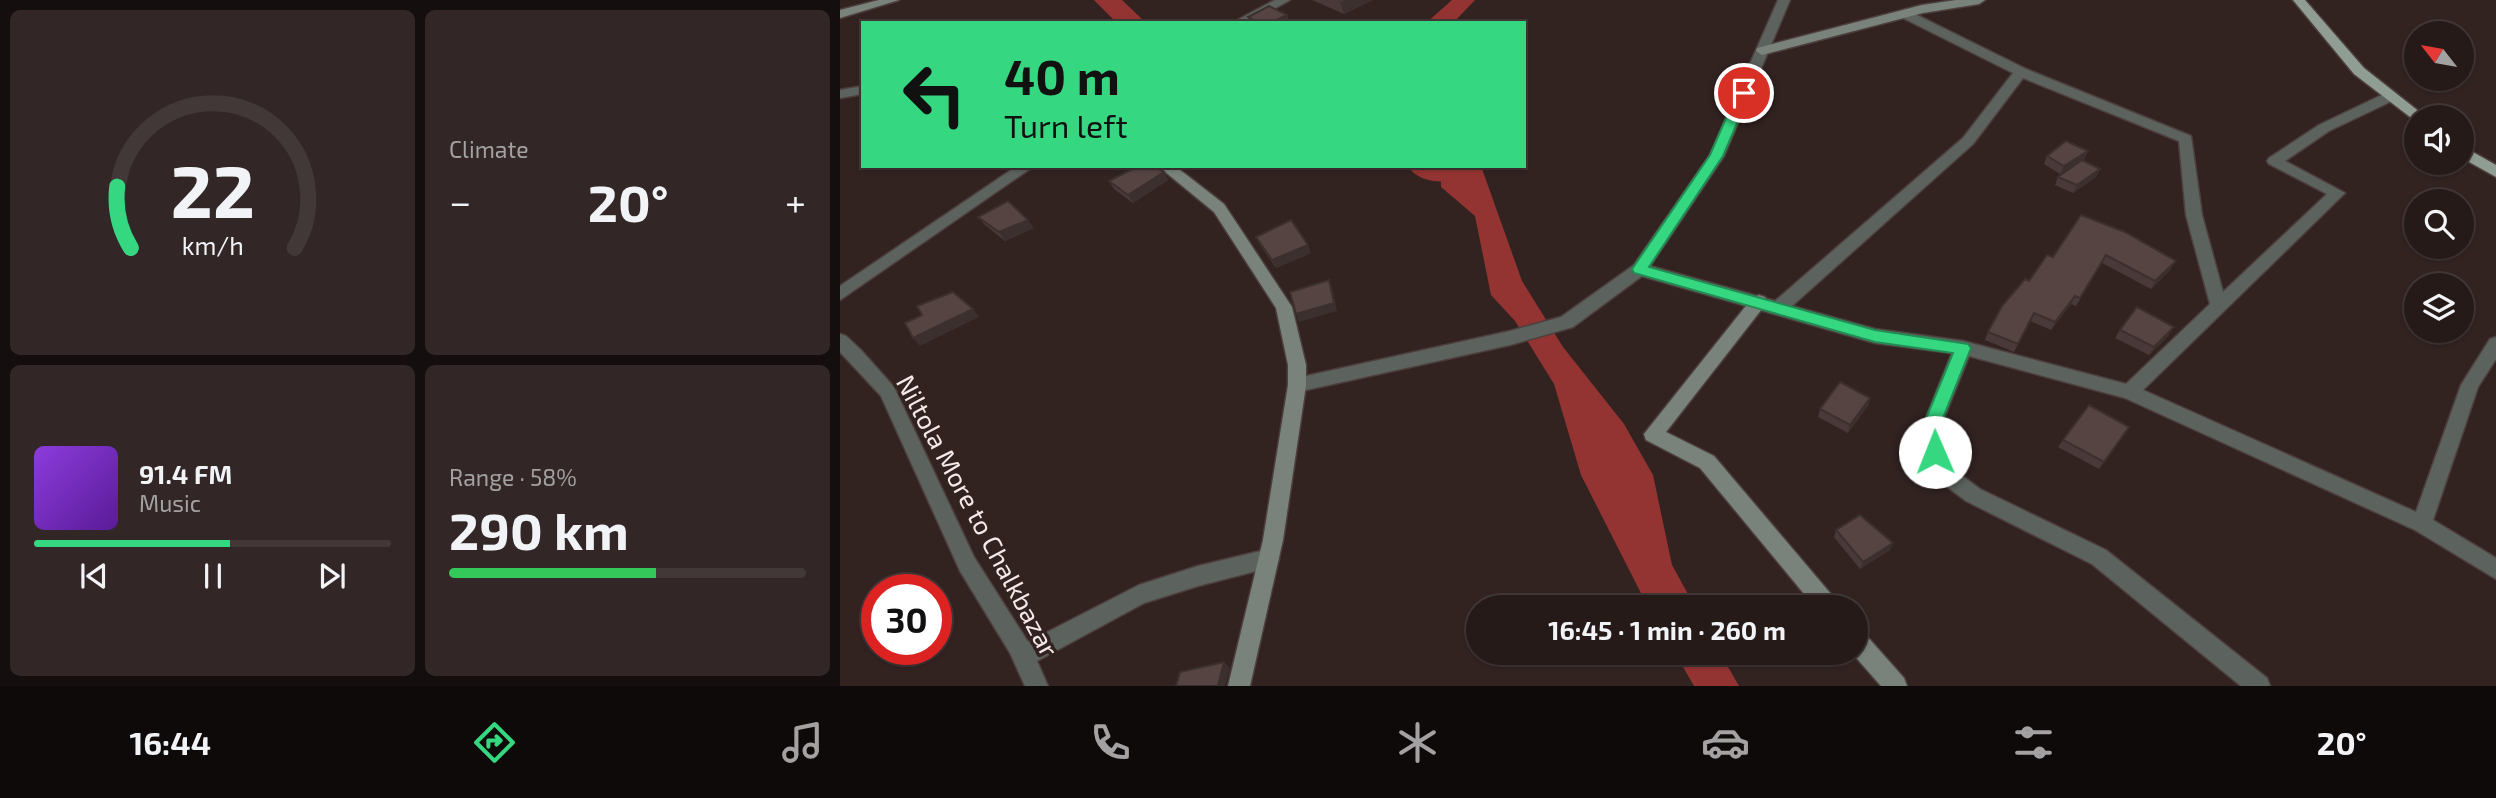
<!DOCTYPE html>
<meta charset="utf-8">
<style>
:root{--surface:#261a19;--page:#322726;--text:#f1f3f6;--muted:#a4a1a2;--line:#423838;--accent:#35d881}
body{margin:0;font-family:"Exo 2",sans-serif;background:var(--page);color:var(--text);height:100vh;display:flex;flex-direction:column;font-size:26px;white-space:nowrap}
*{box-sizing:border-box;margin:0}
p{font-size:23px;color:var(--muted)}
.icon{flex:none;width:38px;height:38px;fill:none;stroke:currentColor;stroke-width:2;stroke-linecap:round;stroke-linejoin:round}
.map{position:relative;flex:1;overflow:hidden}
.panel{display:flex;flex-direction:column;gap:10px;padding:10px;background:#150e0e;width:840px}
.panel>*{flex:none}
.banner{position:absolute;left:21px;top:21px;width:665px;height:147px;border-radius:0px;box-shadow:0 2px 5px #0004,0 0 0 2px var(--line);background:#35d881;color:#111;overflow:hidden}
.needle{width:46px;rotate:301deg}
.tools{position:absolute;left:1564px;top:21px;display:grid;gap:14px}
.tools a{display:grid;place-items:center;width:70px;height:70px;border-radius:50%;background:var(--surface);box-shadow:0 2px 5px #0004,0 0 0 2px var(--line);font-size:35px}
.speed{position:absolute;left:21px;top:574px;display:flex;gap:14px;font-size:35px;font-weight:700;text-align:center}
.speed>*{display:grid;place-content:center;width:91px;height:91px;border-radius:50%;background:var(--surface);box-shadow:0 2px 5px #0004,0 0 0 2px var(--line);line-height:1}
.speed .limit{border:10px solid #d22;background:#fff;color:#111}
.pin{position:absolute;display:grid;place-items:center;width:60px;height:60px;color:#fff;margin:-30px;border:4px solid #fff;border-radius:50%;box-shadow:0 2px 7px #0007}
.me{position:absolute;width:77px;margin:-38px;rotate:359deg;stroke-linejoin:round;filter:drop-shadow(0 0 5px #0008)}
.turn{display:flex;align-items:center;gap:24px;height:147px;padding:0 28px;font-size:32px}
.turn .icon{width:91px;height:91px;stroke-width:2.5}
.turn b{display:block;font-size:49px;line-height:60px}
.big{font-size:52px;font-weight:700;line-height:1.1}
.panel .tile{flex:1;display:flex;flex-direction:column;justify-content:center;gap:10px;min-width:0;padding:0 24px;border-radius:10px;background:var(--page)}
.panel .dial{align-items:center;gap:0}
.dial svg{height:182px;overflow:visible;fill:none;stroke:var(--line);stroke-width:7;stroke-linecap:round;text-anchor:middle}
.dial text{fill:var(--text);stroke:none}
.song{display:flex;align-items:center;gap:21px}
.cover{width:84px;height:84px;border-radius:10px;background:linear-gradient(135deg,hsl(270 70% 55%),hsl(270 70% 35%))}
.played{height:7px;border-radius:4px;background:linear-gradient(90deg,var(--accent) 55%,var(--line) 55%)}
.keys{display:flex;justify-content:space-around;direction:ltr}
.heat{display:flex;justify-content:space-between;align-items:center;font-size:38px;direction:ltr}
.charge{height:10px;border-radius:5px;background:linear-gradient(90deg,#34c759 58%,var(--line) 0)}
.panel .tiles{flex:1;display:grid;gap:10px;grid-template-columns:repeat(2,1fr)}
.trip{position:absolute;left:626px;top:595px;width:402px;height:70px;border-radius:35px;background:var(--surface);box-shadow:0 2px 5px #0004,0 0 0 2px var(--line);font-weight:700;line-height:70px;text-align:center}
.dock{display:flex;height:112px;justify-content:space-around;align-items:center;background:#0f0a0a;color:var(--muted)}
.dock .icon{width:49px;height:49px}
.dock .on{color:var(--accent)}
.dock b{font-size:32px;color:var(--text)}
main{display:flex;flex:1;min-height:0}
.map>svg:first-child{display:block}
</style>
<main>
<section class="panel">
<div class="tiles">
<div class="tile dial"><svg viewBox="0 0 100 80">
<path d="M14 69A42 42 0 1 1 86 69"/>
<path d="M14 69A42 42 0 0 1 8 42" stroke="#35d881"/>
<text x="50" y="56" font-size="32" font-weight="700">22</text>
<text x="50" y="72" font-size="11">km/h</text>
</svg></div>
<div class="tile"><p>Climate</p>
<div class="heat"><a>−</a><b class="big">20°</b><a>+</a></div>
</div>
<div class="tile">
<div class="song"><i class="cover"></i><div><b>91.4 FM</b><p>Music</p></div></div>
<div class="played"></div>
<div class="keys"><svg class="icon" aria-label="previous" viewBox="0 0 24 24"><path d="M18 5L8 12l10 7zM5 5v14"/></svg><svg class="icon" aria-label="pause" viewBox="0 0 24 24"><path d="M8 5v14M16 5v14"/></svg><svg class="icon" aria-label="next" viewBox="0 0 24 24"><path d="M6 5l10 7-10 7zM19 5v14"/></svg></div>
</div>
<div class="tile"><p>Range · 58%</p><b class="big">290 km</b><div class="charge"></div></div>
</div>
</section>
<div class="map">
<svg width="1656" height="686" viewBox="0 0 1656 686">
<rect width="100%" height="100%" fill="#322321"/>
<path fill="#933432" d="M 612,0 L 635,0 L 613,23 L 586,23 Z
M 601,166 L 641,166 L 682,281 L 723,347 L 784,424 L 813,475 L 832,565 L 855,607 L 808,607 L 741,475 L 714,384 L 675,321 L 651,295 L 635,216 L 601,187 Z
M 835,653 L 880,653 L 899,686 L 854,686 Z"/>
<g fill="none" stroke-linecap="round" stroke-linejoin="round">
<path fill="#933432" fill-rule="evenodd" d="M 254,0 L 282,0 L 306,23 L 277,23 Z
M 568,166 L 612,166 L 617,173 L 612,180 C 597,184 576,180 568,166 Z"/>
<g stroke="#4d3f3d" stroke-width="3">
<path id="street" d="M 435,0 L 450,0 L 408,23 L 392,23 Z
M 938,0 L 950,0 L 884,156 L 810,266 L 935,301 L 1123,138 L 1173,73 L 1063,18 L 1063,12 L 1071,12 L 1186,69 L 1351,136 L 1362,215 L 1383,292 L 1487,194 L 1429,164 L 1427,161 L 1429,158 L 1479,125 L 1546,93 L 1556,93 L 1556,99 L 1489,131 L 1445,161 L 1505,193 L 1303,390 L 1576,512 L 1621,385 L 1650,339 L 1656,337 L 1656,359 L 1638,387 L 1593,520 L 1656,558 L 1656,579 L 1575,530 L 1285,398 L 1129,356 L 1098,433 L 1109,466 L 1140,489 L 1266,550 L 1427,678 L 1430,686 L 1401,686 L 1252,564 L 1126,501 L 1094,477 L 1080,433 L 1112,353 L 1035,343 L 802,276 L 733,327 L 670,345 L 457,392 L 451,390 L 448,385 L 451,380 L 457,378 L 670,331 L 721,317 L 794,265 L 870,155 ZM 1183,78 L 1339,141 L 1346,215 L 1370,304 L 1286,384 L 1123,341 L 1035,329 L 952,306 L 1133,144 Z
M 23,86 L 23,94 L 0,98 L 0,90 Z
M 177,166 L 194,166 L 0,300 L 0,286 Z
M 0,334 L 6,336 L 21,350 L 54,387 L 134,557 L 188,642 L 299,585 L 358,566 L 429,549 L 436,552 L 439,559 L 436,566 L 358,586 L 304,603 L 197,661 L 208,686 L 185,686 L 170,653 L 120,571 L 41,396 L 0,352 Z"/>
</g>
<g stroke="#4d3f3d" stroke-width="3">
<path id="secondary" d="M 39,0 L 59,0 L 0,18 L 0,10 Z
M 1116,0 L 1145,0 L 1139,4 L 1083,13 L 922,55 L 916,51 L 917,48 L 1082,5 Z
M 318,166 L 335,166 L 384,204 L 452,307 L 466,365 L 466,385 L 443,540 L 410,686 L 388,686 L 423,540 L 448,385 L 448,365 L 436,308 L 374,212 Z
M 919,295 L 925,297 L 927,301 L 925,305 L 826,432 L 874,456 L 996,600 L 999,607 L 975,607 L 860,468 L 806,440 L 804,434 L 913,297 Z
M 1017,631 L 1025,634 L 1064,678 L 1067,686 L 1041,686 L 1012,653 L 1017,653 Z"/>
</g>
<g stroke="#4d3f3d" stroke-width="3">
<path id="primary" d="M 1453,0 L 1465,0 L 1524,68 L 1586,117 L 1574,120 L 1514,74 Z
M 1622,146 L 1656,165 L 1656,177 L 1622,158 Z"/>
</g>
<use href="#street" fill="#5c625d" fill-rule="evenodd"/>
<use href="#secondary" fill="#79837c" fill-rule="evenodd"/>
<use href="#primary" fill="#909d93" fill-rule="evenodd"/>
</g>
<path fill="#493a39" d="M 472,0 L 533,0 L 504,14 Z
M 447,15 L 449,23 L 410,23 L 408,17 Z
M 1207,156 L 1245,159 L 1242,160 L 1260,169 L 1256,177 L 1233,193 L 1215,185 L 1218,177 L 1241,161 L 1220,174 L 1204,164 Z
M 324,172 L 328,180 L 293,203 L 274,189 L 269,181 Z
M 1241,215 L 1331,269 L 1311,289 L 1262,263 L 1236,306 L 1231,304 L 1211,330 L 1190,321 L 1174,352 L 1145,340 L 1148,332 L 1189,281 L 1213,257 Z
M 138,217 L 194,228 L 165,241 L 145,225 Z
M 416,237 L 471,253 L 436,268 L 420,245 Z
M 1280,330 L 1329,335 L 1309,355 L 1275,338 Z
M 1030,398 L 1028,406 L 1008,433 L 978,417 L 980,409 Z
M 1289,427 L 1259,469 L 1218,447 L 1223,440 Z
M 996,530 L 1053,543 L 1050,550 L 1020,569 L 994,537 Z"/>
<path fill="#3c302e" d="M 505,0 L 533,0 L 504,14 L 500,2 Z
M 447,15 L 449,23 L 430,23 Z
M 1248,151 L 1245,159 L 1220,174 L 1224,166 Z
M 1260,169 L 1256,177 L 1233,193 L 1237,185 Z
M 324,172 L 328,180 L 293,203 L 288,195 Z
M 188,220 L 194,228 L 165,241 L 159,232 Z
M 468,245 L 471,253 L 436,268 L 432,260 Z
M 1336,261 L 1331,269 L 1311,289 L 1315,281 Z
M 489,280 L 492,288 L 497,311 L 459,322 L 456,314 Z
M 1235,296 L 1231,304 L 1211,330 L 1215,322 Z
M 133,309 L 139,317 L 80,346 L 73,338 Z
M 1334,327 L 1329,335 L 1309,355 L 1314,347 Z
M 1030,398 L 1028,406 L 1008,433 L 1010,425 Z
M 1053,543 L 1050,550 L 1020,569 L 1023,562 Z
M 384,662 L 390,668 L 385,686 L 378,686 Z"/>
<path fill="#554442" stroke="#3c302e" stroke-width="2" d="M 429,6 L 447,15 L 430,23 L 419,23 L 408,17 Z
M 1226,141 L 1248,151 L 1224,166 L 1207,156 Z
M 1242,160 L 1260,169 L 1237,185 L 1218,177 Z
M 298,166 L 314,166 L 324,172 L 288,195 L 269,181 Z
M 168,201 L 188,220 L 159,232 L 138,217 Z
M 1241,215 L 1285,232 L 1336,261 L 1315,281 L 1266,255 L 1240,298 L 1235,296 L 1215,322 L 1194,313 L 1178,344 L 1148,332 L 1162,306 L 1185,279 L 1189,281 L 1207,255 L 1213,257 Z
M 451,220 L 468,245 L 432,260 L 416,237 Z
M 489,280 L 494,303 L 456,314 L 450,292 Z
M 113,292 L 133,309 L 73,338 L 65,323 L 82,315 L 77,306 Z
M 1297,307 L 1334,327 L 1314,347 L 1280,330 Z
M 1000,382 L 1030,398 L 1010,425 L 980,409 Z
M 1249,405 L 1289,427 L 1264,462 L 1223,440 Z
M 1020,515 L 1053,543 L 1023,562 L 996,530 Z
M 384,662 L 378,686 L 336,686 L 340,672 Z"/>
<path fill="#35d881" stroke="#228c54" stroke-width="2" d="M 904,89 L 910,93 L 883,156 L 809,267 L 1035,330 L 1128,344 L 1131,348 L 1097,433 L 1104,452 L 1101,457 L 1095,459 L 1089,457 L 1080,433 L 1113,353 L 1035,342 L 794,273 L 792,269 L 870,155 L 897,93 Z"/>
<g text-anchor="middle" stroke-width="7" stroke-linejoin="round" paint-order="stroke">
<g font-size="26" fill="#f5eae9" stroke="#322321">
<text transform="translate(137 516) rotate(62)" y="9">Niltola More to Chalkbazar</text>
</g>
</g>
</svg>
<div class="tools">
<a><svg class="needle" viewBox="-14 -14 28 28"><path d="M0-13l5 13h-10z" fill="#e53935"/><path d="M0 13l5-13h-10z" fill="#a4a1a2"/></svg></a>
<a><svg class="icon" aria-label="sound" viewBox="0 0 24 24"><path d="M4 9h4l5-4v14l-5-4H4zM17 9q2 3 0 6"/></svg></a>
<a><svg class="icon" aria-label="search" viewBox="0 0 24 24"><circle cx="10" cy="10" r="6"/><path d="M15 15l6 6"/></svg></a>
<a><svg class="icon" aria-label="layers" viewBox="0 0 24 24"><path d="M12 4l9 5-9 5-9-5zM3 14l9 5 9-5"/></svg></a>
</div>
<div class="speed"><div class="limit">30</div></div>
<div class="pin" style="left:904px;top:93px;background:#d93025"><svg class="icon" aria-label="arrive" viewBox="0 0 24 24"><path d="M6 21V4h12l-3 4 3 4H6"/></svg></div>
<svg class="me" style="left:1095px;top:452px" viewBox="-20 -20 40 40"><circle r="19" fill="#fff"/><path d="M0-13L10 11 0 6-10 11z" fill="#35d881"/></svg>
<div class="trip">16:45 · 1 min · 260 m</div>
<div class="banner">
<div class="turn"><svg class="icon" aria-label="left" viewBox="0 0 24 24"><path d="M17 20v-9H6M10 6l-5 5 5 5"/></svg><div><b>40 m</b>Turn left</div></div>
</div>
</div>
</main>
<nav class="dock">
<b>16:44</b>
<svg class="icon on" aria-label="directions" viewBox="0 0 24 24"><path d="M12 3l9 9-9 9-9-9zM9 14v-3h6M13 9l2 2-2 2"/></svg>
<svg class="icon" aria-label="music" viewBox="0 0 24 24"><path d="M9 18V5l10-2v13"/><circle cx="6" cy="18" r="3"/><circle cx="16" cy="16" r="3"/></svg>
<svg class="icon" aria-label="phone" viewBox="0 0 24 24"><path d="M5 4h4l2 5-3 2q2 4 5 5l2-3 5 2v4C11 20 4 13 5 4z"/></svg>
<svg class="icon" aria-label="climate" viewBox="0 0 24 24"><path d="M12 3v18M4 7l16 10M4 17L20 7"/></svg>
<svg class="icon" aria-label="car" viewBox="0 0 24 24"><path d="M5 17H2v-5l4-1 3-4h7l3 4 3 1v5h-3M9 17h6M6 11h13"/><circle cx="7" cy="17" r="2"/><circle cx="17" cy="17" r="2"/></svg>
<svg class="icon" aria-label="filters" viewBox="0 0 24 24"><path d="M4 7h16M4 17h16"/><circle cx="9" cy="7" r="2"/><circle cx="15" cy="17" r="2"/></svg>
<b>20°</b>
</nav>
